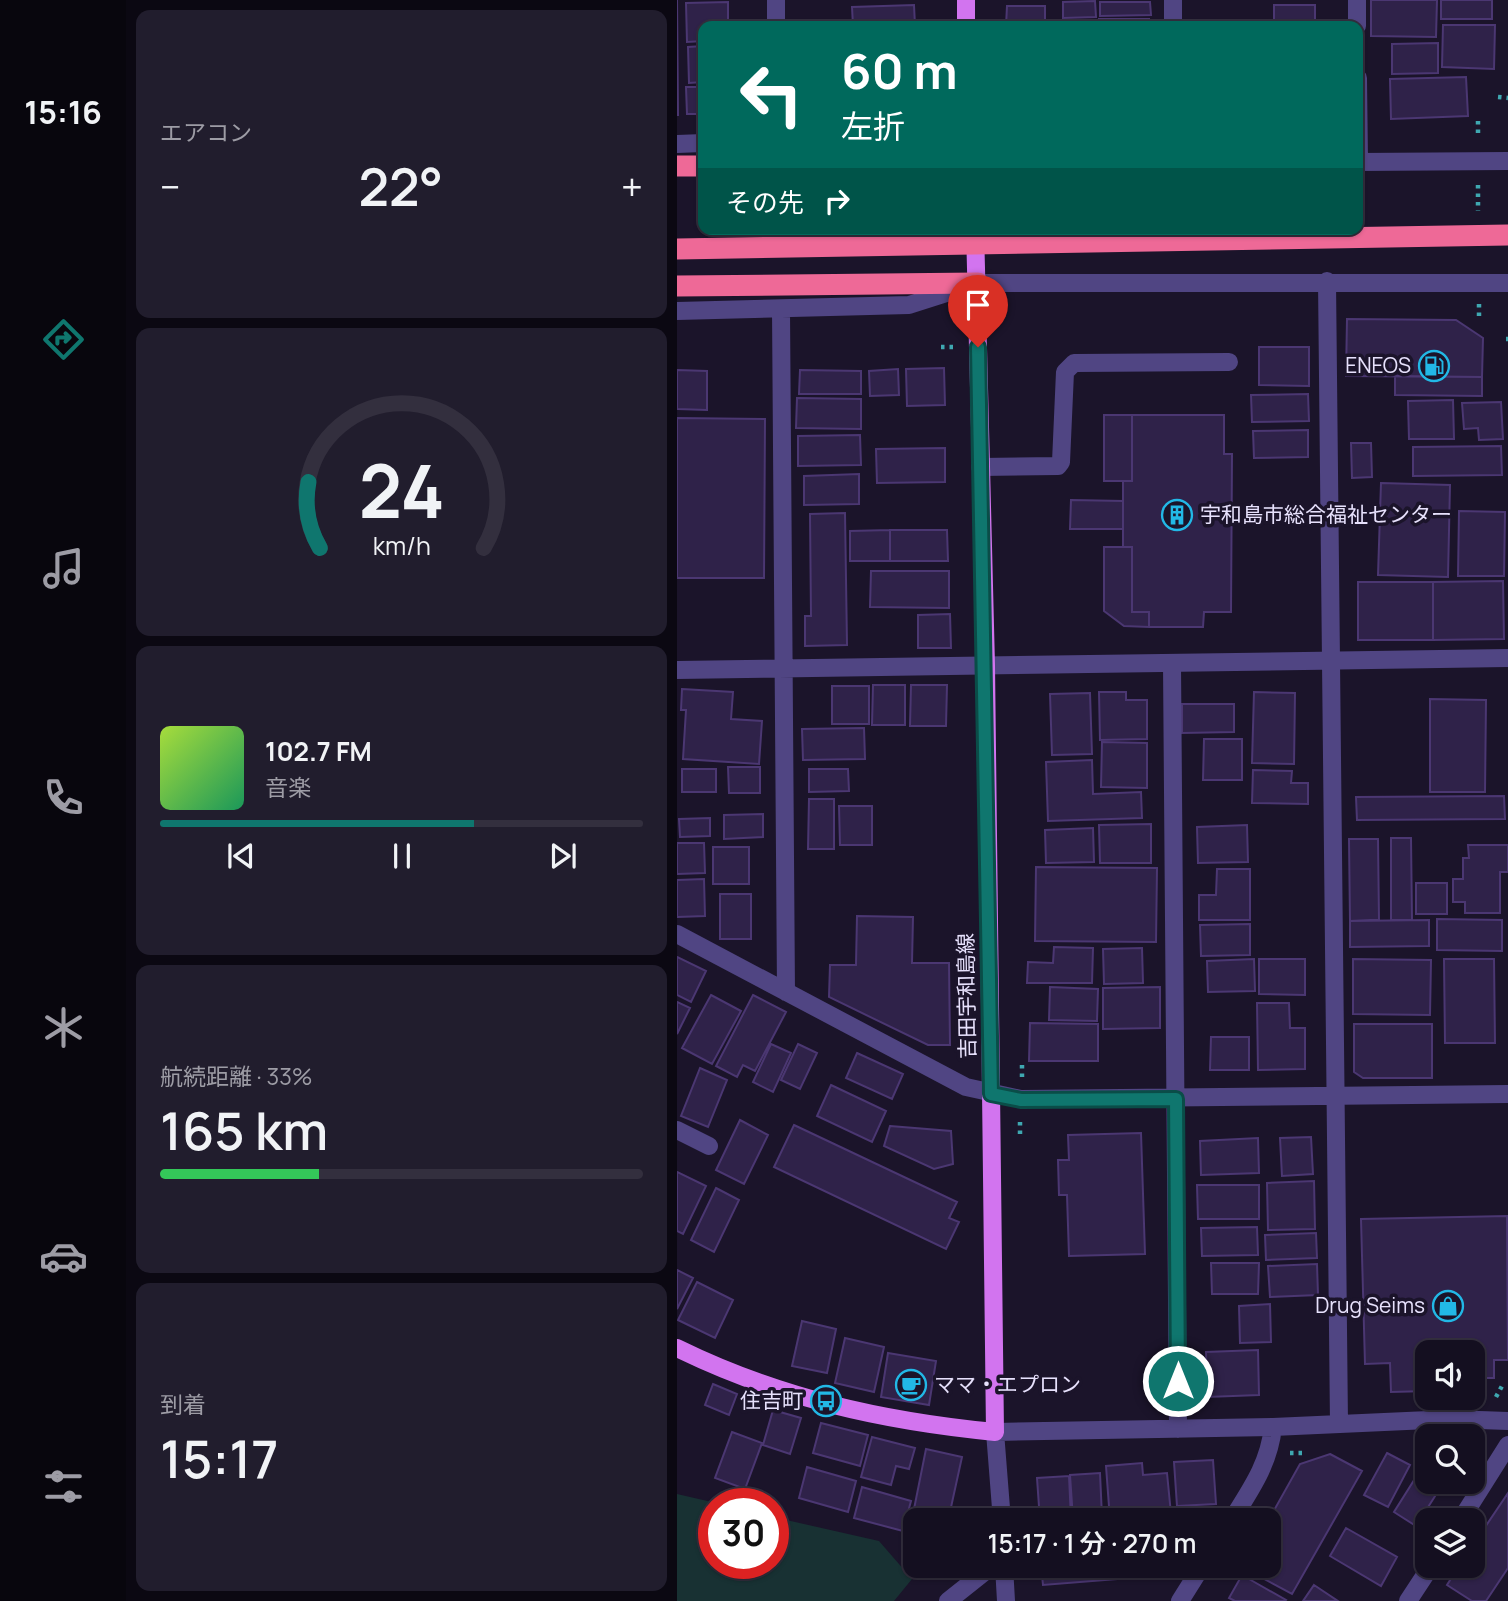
<!DOCTYPE html>
<html lang="ja">
<meta charset="utf-8">
<style>
:root{--surface:#140f20;--page:#211d2d;--text:#f1f3f6;--muted:#9d9ca5;--line:#332f3e;--accent:#0f766e}
body{margin:0;font-family:Manrope,"Noto Sans JP",sans-serif;background:var(--page);color:var(--text);height:100vh;display:flex;flex-direction:column;font-size:26px;white-space:nowrap}
*{box-sizing:border-box;margin:0}
p{font-size:23px;color:var(--muted)}
.icon{flex:none;width:38px;height:38px;fill:none;stroke:currentColor;stroke-width:2;stroke-linecap:round;stroke-linejoin:round}
.map{position:relative;flex:1;overflow:hidden}
.details{display:flex;flex-direction:column;gap:10px;padding:10px;background:#0b0812;width:551px}
.details>*{flex:none}
.hud{position:absolute;left:21px;top:21px;width:665px;height:214px;border-radius:14px;box-shadow:0 2px 5px #0004,0 0 0 2px var(--line);background:#00695c;color:#fff;overflow:hidden}
.controls{position:absolute;left:738px;top:1340px;display:grid;gap:14px}
.controls a{display:grid;place-items:center;width:70px;height:70px;border-radius:14px;background:var(--surface);box-shadow:0 2px 5px #0004,0 0 0 2px var(--line);font-size:35px}
.speed{position:absolute;left:21px;top:1488px;display:flex;gap:14px;font-size:35px;font-weight:700;text-align:center}
.speed>*{display:grid;place-content:center;width:91px;height:91px;border-radius:50%;background:var(--surface);box-shadow:0 2px 5px #0004,0 0 0 2px var(--line);line-height:1}
.speed .limit{border:10px solid #d22;background:#fff;color:#111}
.pin{position:absolute;display:grid;place-items:center;width:60px;height:60px;color:#fff;margin:-72px -30px;border-radius:50% 50% 50% 0;rotate:-45deg;box-shadow:0 0 7px #0007}
.pin .icon{rotate:45deg}
.me{position:absolute;width:77px;margin:-38px;rotate:0deg;stroke-linejoin:round;filter:drop-shadow(0 0 5px #0008)}
.turn{display:flex;align-items:center;gap:24px;height:147px;padding:0 28px;font-size:32px}
.turn .icon{width:91px;height:91px;stroke-width:2.5}
.turn b{display:block;font-size:49px;line-height:60px}
.then{display:flex;align-items:center;height:66px;padding:0 28px;background:#0003;gap:14px;font-size:26px}
.big{font-size:52px;font-weight:600;line-height:1.1}
.details .tile{flex:1;display:flex;flex-direction:column;justify-content:center;gap:10px;min-width:0;padding:0 24px;border-radius:14px;background:var(--page)}
.details .dial{align-items:center;gap:0}
.dial svg{height:182px;overflow:visible;fill:none;stroke:var(--line);stroke-width:7;stroke-linecap:round;text-anchor:middle}
.dial text{fill:var(--text);stroke:none}
.song{display:flex;align-items:center;gap:21px}
.cover{width:84px;height:84px;border-radius:10px;background:linear-gradient(135deg,hsl(80 70% 55%),hsl(150 70% 35%))}
.played{height:7px;border-radius:4px;background:linear-gradient(90deg,var(--accent) 65%,var(--line) 65%)}
.keys{display:flex;justify-content:space-around;direction:ltr}
.heat{display:flex;justify-content:space-between;align-items:center;font-size:38px;direction:ltr}
.charge{height:10px;border-radius:5px;background:linear-gradient(90deg,#34c759 33%,var(--line) 0)}
.trip{position:absolute;left:226px;top:1508px;width:378px;height:70px;border-radius:14px;background:var(--surface);box-shadow:0 2px 5px #0004,0 0 0 2px var(--line);font-weight:600;line-height:70px;text-align:center}
main{display:flex;flex:1;min-height:0}
.tabs{display:flex;flex-direction:column;width:126px;justify-content:space-around;align-items:center;background:#08060d;color:var(--muted)}
.tabs .icon{width:49px;height:49px}
.tabs .current{color:var(--accent)}
.tabs b{font-size:32px;color:var(--text)}
.map>svg:first-child{display:block}
</style>
<main>
<nav class="tabs">
<b>15:16</b>
<svg class="icon current" aria-label="directions" viewBox="0 0 24 24"><path d="M12 3l9 9-9 9-9-9zM9 14v-3h6M13 9l2 2-2 2"/></svg>
<svg class="icon" aria-label="music" viewBox="0 0 24 24"><path d="M9 18V5l10-2v13"/><circle cx="6" cy="18" r="3"/><circle cx="16" cy="16" r="3"/></svg>
<svg class="icon" aria-label="phone" viewBox="0 0 24 24"><path d="M5 4h4l2 5-3 2q2 4 5 5l2-3 5 2v4C11 20 4 13 5 4z"/></svg>
<svg class="icon" aria-label="climate" viewBox="0 0 24 24"><path d="M12 3v18M4 7l16 10M4 17L20 7"/></svg>
<svg class="icon" aria-label="car" viewBox="0 0 24 24"><path d="M5 17H2v-5l4-1 3-4h7l3 4 3 1v5h-3M9 17h6M6 11h13"/><circle cx="7" cy="17" r="2"/><circle cx="17" cy="17" r="2"/></svg>
<svg class="icon" aria-label="filters" viewBox="0 0 24 24"><path d="M4 7h16M4 17h16"/><circle cx="9" cy="7" r="2"/><circle cx="15" cy="17" r="2"/></svg>
</nav>
<section class="details">
<div class="tile"><p>エアコン</p>
<div class="heat"><a>−</a><b class="big">22°</b><a>+</a></div>
</div>
<div class="tile dial"><svg viewBox="0 0 100 80">
<path d="M14 69A42 42 0 1 1 86 69"/>
<path d="M14 69A42 42 0 0 1 9 40" stroke="#0f766e"/>
<text x="50" y="56" font-size="32" font-weight="700">24</text>
<text x="50" y="72" font-size="11">km/h</text>
</svg></div>
<div class="tile">
<div class="song"><i class="cover"></i><div><b>102.7 FM</b><p>音楽</p></div></div>
<div class="played"></div>
<div class="keys"><svg class="icon" aria-label="previous" viewBox="0 0 24 24"><path d="M18 5L8 12l10 7zM5 5v14"/></svg><svg class="icon" aria-label="pause" viewBox="0 0 24 24"><path d="M8 5v14M16 5v14"/></svg><svg class="icon" aria-label="next" viewBox="0 0 24 24"><path d="M6 5l10 7-10 7zM19 5v14"/></svg></div>
</div>
<div class="tile"><p>航続距離 · 33%</p><b class="big">165 km</b><div class="charge"></div></div>
<div class="tile"><p>到着</p><b class="big">15:17</b></div>
</section>
<div class="map">
<svg width="831" height="1601" viewBox="0 0 831 1601">
<rect width="100%" height="100%" fill="#1b142a"/>
<path fill="#183133" d="M 0,1494 L 39,1503 L 37,1563 L 96,1563 L 96,1517 L 202,1541 L 235,1579 L 217,1601 L 0,1601 Z"/>
<path fill="#2f2249" stroke="#4b3772" stroke-width="2" d="M 0,0 L 1,115 L 0,115 Z
M 694,0 L 760,0 L 759,37 L 694,36 Z
M 764,0 L 815,0 L 815,19 L 764,19 Z
M 418,1 L 419,17 L 386,18 L 386,2 Z
M 51,2 L 51,26 L 26,26 L 26,41 L 10,42 L 9,3 Z
M 423,2 L 473,2 L 474,15 L 423,16 Z
M 237,5 L 238,26 L 176,26 L 175,7 Z
M 597,5 L 638,5 L 638,26 L 597,26 Z
M 330,6 L 368,6 L 368,26 L 329,26 Z
M 422,19 L 472,19 L 472,26 L 422,26 Z
M 377,22 L 416,22 L 416,26 L 377,26 Z
M 766,25 L 818,25 L 817,69 L 765,67 Z
M 761,43 L 761,73 L 715,74 L 715,44 Z
M 26,46 L 26,82 L 12,83 L 11,47 Z
M 789,77 L 791,116 L 714,119 L 713,79 Z
M 9,87 L 26,87 L 26,114 L 10,114 Z
M 670,319 L 779,320 L 806,338 L 805,377 L 669,376 Z
M 582,347 L 632,347 L 632,386 L 582,385 Z
M 267,368 L 268,405 L 230,406 L 229,369 Z
M 221,369 L 222,395 L 193,396 L 192,371 Z
M 0,370 L 30,371 L 30,410 L 0,409 Z
M 123,370 L 184,371 L 184,394 L 122,394 Z
M 718,376 L 805,377 L 805,396 L 718,395 Z
M 631,394 L 632,421 L 575,422 L 574,395 Z
M 120,398 L 184,399 L 184,429 L 119,428 Z
M 776,400 L 777,439 L 732,439 L 731,401 Z
M 824,402 L 826,439 L 802,440 L 801,428 L 787,429 L 785,403 Z
M 427,415 L 455,415 L 455,481 L 427,481 Z
M 455,415 L 547,415 L 547,454 L 555,454 L 554,612 L 527,612 L 526,627 L 472,627 L 472,612 L 455,612 L 455,547 L 446,547 L 446,481 L 455,481 Z
M 0,418 L 88,419 L 87,578 L 0,578 Z
M 631,430 L 631,457 L 577,458 L 576,431 Z
M 183,435 L 184,465 L 121,466 L 121,436 Z
M 674,443 L 694,443 L 695,477 L 675,478 Z
M 824,446 L 825,475 L 736,476 L 736,447 Z
M 268,448 L 268,482 L 200,483 L 199,449 Z
M 182,474 L 182,504 L 127,505 L 127,476 Z
M 704,483 L 773,485 L 771,577 L 701,575 Z
M 394,500 L 446,501 L 446,529 L 393,529 Z
M 782,511 L 828,512 L 827,576 L 781,576 Z
M 168,513 L 170,645 L 128,646 L 128,616 L 134,616 L 133,514 Z
M 213,530 L 270,530 L 271,561 L 213,561 Z
M 213,530 L 213,561 L 173,561 L 173,531 Z
M 427,547 L 455,547 L 455,612 L 472,612 L 472,627 L 447,626 L 427,611 Z
M 194,571 L 272,571 L 272,608 L 193,607 Z
M 826,581 L 827,639 L 756,640 L 756,582 Z
M 681,582 L 756,582 L 756,640 L 681,640 Z
M 273,614 L 274,648 L 241,648 L 241,615 Z
M 196,685 L 228,685 L 228,725 L 195,725 Z
M 234,685 L 270,685 L 269,726 L 233,726 Z
M 155,686 L 192,686 L 192,724 L 155,724 Z
M 5,689 L 56,692 L 54,719 L 85,721 L 82,764 L 6,759 L 9,710 L 4,710 Z
M 422,692 L 449,692 L 449,700 L 470,700 L 470,739 L 423,740 Z
M 577,692 L 618,693 L 617,764 L 575,763 Z
M 413,693 L 415,754 L 375,755 L 373,694 Z
M 753,699 L 809,700 L 808,792 L 753,792 Z
M 505,704 L 557,704 L 557,732 L 505,733 Z
M 187,728 L 188,759 L 126,760 L 125,729 Z
M 527,739 L 565,739 L 565,780 L 526,780 Z
M 425,742 L 470,743 L 470,788 L 424,787 Z
M 415,760 L 416,794 L 464,792 L 465,818 L 371,821 L 369,762 Z
M 51,767 L 83,767 L 83,793 L 52,793 Z
M 5,769 L 39,769 L 39,792 L 5,792 Z
M 132,769 L 171,769 L 172,791 L 132,792 Z
M 576,770 L 615,771 L 614,783 L 631,783 L 631,804 L 575,803 Z
M 827,796 L 828,819 L 680,820 L 679,797 Z
M 132,799 L 157,799 L 157,849 L 131,849 Z
M 162,806 L 195,806 L 195,845 L 163,845 Z
M 86,814 L 86,837 L 47,839 L 47,815 Z
M 33,818 L 33,836 L 3,837 L 2,819 Z
M 474,824 L 474,863 L 423,863 L 422,825 Z
M 570,825 L 571,862 L 521,863 L 520,827 Z
M 416,828 L 417,862 L 369,863 L 368,830 Z
M 714,838 L 734,838 L 735,920 L 714,920 Z
M 672,839 L 701,839 L 702,920 L 673,921 Z
M 0,843 L 27,843 L 28,873 L 0,874 Z
M 791,845 L 831,845 L 831,872 L 823,872 L 823,913 L 788,913 L 788,902 L 776,902 L 776,879 L 786,879 L 786,858 L 792,858 Z
M 36,847 L 72,847 L 72,884 L 36,884 Z
M 359,867 L 480,868 L 479,942 L 358,941 Z
M 540,869 L 573,869 L 573,920 L 522,920 L 522,895 L 539,895 Z
M 27,879 L 28,916 L 0,917 L 0,880 Z
M 739,883 L 770,883 L 770,914 L 739,914 Z
M 43,894 L 74,894 L 74,939 L 43,939 Z
M 180,916 L 236,917 L 235,963 L 272,963 L 273,1045 L 251,1045 L 152,997 L 153,965 L 179,965 Z
M 760,919 L 825,920 L 825,951 L 760,950 Z
M 752,920 L 752,946 L 673,947 L 673,921 Z
M 573,924 L 573,955 L 524,956 L 523,925 Z
M 377,947 L 416,948 L 415,983 L 350,983 L 351,962 L 376,963 Z
M 465,948 L 466,983 L 427,984 L 426,949 Z
M 0,957 L 29,971 L 14,1002 L 0,995 Z
M 577,959 L 578,991 L 531,992 L 530,961 Z
M 582,959 L 628,959 L 628,995 L 582,994 Z
M 676,959 L 754,960 L 753,1015 L 676,1014 Z
M 767,959 L 817,959 L 818,1043 L 768,1043 Z
M 373,987 L 421,989 L 420,1021 L 372,1020 Z
M 483,987 L 483,1028 L 426,1029 L 426,988 Z
M 34,995 L 64,1011 L 35,1064 L 5,1048 Z
M 76,995 L 109,1012 L 78,1071 L 66,1065 L 60,1077 L 39,1066 Z
M 0,1002 L 13,1008 L 0,1034 Z
M 580,1003 L 612,1003 L 613,1028 L 628,1028 L 628,1069 L 581,1070 Z
M 353,1023 L 421,1024 L 421,1061 L 352,1061 Z
M 677,1024 L 755,1024 L 755,1078 L 686,1078 L 677,1072 Z
M 534,1037 L 572,1037 L 572,1070 L 533,1070 Z
M 94,1044 L 114,1053 L 96,1092 L 76,1082 Z
M 121,1044 L 140,1053 L 123,1089 L 104,1080 Z
M 180,1053 L 226,1074 L 215,1099 L 169,1078 Z
M 23,1068 L 50,1080 L 31,1127 L 4,1116 Z
M 154,1085 L 209,1111 L 195,1142 L 140,1116 Z
M 63,1120 L 91,1135 L 67,1184 L 39,1170 Z
M 117,1125 L 280,1202 L 272,1218 L 282,1222 L 269,1249 L 97,1167 Z
M 213,1126 L 274,1131 L 276,1164 L 257,1169 L 207,1146 Z
M 464,1133 L 468,1254 L 392,1256 L 390,1195 L 382,1195 L 381,1160 L 392,1160 L 391,1135 Z
M 634,1137 L 636,1174 L 605,1176 L 603,1138 Z
M 581,1138 L 582,1173 L 524,1175 L 523,1141 Z
M 0,1172 L 29,1186 L 6,1234 L 0,1231 Z
M 637,1181 L 638,1229 L 591,1230 L 590,1183 Z
M 520,1185 L 582,1185 L 582,1219 L 521,1219 Z
M 39,1188 L 62,1200 L 37,1252 L 14,1240 Z
M 830,1216 L 831,1360 L 817,1360 L 817,1378 L 797,1378 L 796,1390 L 796,1353 L 751,1353 L 751,1391 L 714,1392 L 713,1363 L 688,1364 L 684,1219 Z
M 580,1227 L 581,1255 L 525,1256 L 524,1228 Z
M 639,1233 L 640,1258 L 589,1260 L 588,1235 Z
M 534,1263 L 582,1263 L 581,1294 L 535,1294 Z
M 640,1264 L 641,1295 L 593,1297 L 591,1266 Z
M 0,1270 L 16,1278 L 0,1309 Z
M 20,1282 L 56,1300 L 38,1338 L 1,1320 Z
M 593,1304 L 594,1342 L 563,1343 L 562,1306 Z
M 125,1321 L 159,1329 L 150,1373 L 115,1366 Z
M 168,1338 L 207,1347 L 197,1392 L 158,1383 Z
M 581,1350 L 582,1395 L 530,1397 L 529,1352 Z
M 211,1353 L 259,1361 L 252,1405 L 204,1397 Z
M 36,1384 L 60,1394 L 52,1415 L 28,1405 Z
M 96,1410 L 124,1418 L 113,1454 L 86,1445 Z
M 144,1423 L 191,1435 L 183,1466 L 136,1453 Z
M 55,1432 L 85,1443 L 68,1489 L 38,1478 Z
M 195,1437 L 238,1448 L 232,1469 L 219,1466 L 214,1485 L 184,1477 Z
M 249,1449 L 285,1457 L 271,1521 L 238,1521 L 238,1530 L 233,1529 Z
M 710,1453 L 733,1465 L 711,1507 L 687,1495 Z
M 653,1454 L 685,1471 L 615,1594 L 565,1567 L 592,1566 L 591,1521 L 623,1464 Z
M 751,1458 L 751,1482 L 767,1482 L 739,1526 L 717,1512 Z
M 536,1460 L 539,1504 L 500,1506 L 497,1462 Z
M 465,1463 L 466,1475 L 490,1473 L 494,1514 L 433,1520 L 429,1466 Z
M 130,1467 L 179,1481 L 171,1512 L 122,1498 Z
M 423,1473 L 425,1517 L 396,1519 L 393,1475 Z
M 392,1476 L 394,1519 L 363,1521 L 360,1478 Z
M 185,1487 L 234,1501 L 226,1531 L 177,1518 Z
M 831,1493 L 831,1568 L 809,1601 L 795,1601 L 770,1585 L 782,1566 L 796,1566 L 796,1545 Z
M 669,1528 L 720,1557 L 704,1586 L 653,1556 Z
M 364,1566 L 489,1566 L 490,1575 L 366,1585 Z
M 565,1575 L 609,1600 L 608,1601 L 558,1601 L 552,1598 Z
M 637,1585 L 661,1601 L 626,1601 Z"/>
<g fill="none" stroke-linecap="round" stroke-linejoin="round">
<path stroke="#3fa8b1" stroke-width="4.5" stroke-dasharray="3.5 5" stroke-linecap="butt" d="M 821,97 L 831,98
M 801,121 L 801,138
M 801,185 L 801,211
M 802,304 L 802,320
M 829,339 L 831,339
M 264,347 L 280,347
M 345,1077 L 345,1065
M 343,1134 L 343,1121
M 819,1397 L 825,1386
M 613,1453 L 627,1453"/>
<path stroke="#504583" stroke-width="18" d="M 99,0 L 99,26
M 496,0 L 496,26
M 680,0 L 680,26
M 681,78 L 682,162
M 0,144 L 26,143
M 681,162 L 831,161
M 650,281 L 662,1424
M 104,310 L 109,992
M 0,311 L 232,305 L 301,283 L 831,283
M 303,467 L 381,466 L 384,462 L 388,372 L 397,363 L 552,362
M 495,664 L 501,1429
M 0,670 L 831,658
M 0,934 L 289,1087 L 344,1099 L 831,1094
M 0,1130 L 32,1146
M 325,1521 L 318,1432 L 596,1427 L 774,1419 L 831,1421
M 554,1521 C 574,1489 592,1464 596,1427
M 783,1521 L 831,1445
M 327,1566 L 329,1601
M 271,1601 L 315,1566
M 503,1601 L 525,1566
M 731,1601 L 754,1566"/>
<path stroke="#d274ef" stroke-width="18" d="M 289,0 L 289,26
M 0,1348 C 102,1398 205,1421 318,1432 L 309,665 L 298,229"/>
<path stroke="#ee6997" stroke-width="21" d="M 0,166 L 26,166
M 0,286 L 301,283"/>
<path stroke="#ee6997" stroke-width="21" d="M 0,249 L 831,235"/>
</g>
<g fill="none" stroke-linecap="round" stroke-linejoin="round">
<g stroke="#0a4d48" stroke-width="18">
<path id="route" d="M 301,347 L 314,1094 L 344,1100 L 499,1099 L 501,1381"/>
</g>
<use href="#route" stroke="#0f766e" stroke-width="12"/>
</g>
<defs>
<g id="fuel-ring" transform="scale(1.575)"><circle r="9.5" fill="#1b142a" stroke="#22b8e6" stroke-width="1.5"/><path d="M-5.5-6h7V0h2V4h1.3V-2.5L3-4.5l.8-.8L6-3V5H2.5V1h-1V6h-7ZM-4.2-4.7v3.2H.2V-4.7Z" fill="#22b8e6"/></g>
<g id="building-ring" transform="scale(1.575)"><circle r="9.5" fill="#1b142a" stroke="#22b8e6" stroke-width="1.5"/><path d="M-4-6H4V6H1V3H-1V6H-4ZM-2.5-4.3h1.7v1.8h-1.7ZM.8-4.3h1.7v1.8H.8ZM-2.5-1h1.7V.8h-1.7ZM.8-1h1.7V.8H.8Z" fill="#22b8e6"/></g>
<g id="shop-ring" transform="scale(1.575)"><circle r="9.5" fill="#1b142a" stroke="#22b8e6" stroke-width="1.5"/><path d="M-5-2.5h2.3a2.7 3.5 0 0 1 5.4 0H5L5.5 6h-11ZM-1.5-2.5h3a1.5 2.3 0 0 0-3 0Z" fill="#22b8e6"/></g>
<g id="cafe-ring" transform="scale(1.575)"><circle r="9.5" fill="#1b142a" stroke="#22b8e6" stroke-width="1.5"/><path d="M-5.5-4.5H6V0H3Q3 3.5 0 3.5H-2.5Q-5.5 3.5-5.5 0ZM3-3.2v2h1.7v-2ZM-6 4.5H4V6H-6Z" fill="#22b8e6"/></g>
<g id="bus-ring" transform="scale(1.575)"><circle r="9.5" fill="#1b142a" stroke="#22b8e6" stroke-width="1.5"/><path d="M-5-6H5V4H4V6H2V4H-2V6H-4V4H-5ZM-3.5-4V0h7V-4ZM-3.5 1.2v1.5H-2V1.2ZM2 1.2v1.5H3.5V1.2Z" fill="#22b8e6"/></g>
</defs>
<g fill-rule="evenodd">
<use href="#fuel-ring" x="757" y="366"/>
<use href="#building-ring" x="500" y="515"/>
<use href="#shop-ring" x="771" y="1306"/>
<use href="#cafe-ring" x="234" y="1385"/>
<use href="#bus-ring" x="149" y="1401"/>
</g>
<g text-anchor="middle" stroke-width="7" stroke-linejoin="round" paint-order="stroke">
<g font-size="21" fill="#e7e1fc" stroke="#1b142a" text-anchor="end">
<text x="734" y="373">ENEOS</text>
<text x="523" y="522" text-anchor="start">宇和島市総合福祉センター</text>
<text x="748" y="1313">Drug Seims</text>
<text x="257" y="1392" text-anchor="start">ママ・エプロン</text>
<text x="126" y="1408">住吉町</text>
</g>
<g font-size="21" fill="#e7e1fc" stroke="#1b142a">
<text transform="translate(290 996) rotate(-91)" y="7">吉田宇和島線</text>
</g>
</g>
</svg>
<div class="controls">
<a><svg class="icon" aria-label="sound" viewBox="0 0 24 24"><path d="M4 9h4l5-4v14l-5-4H4zM17 9q2 3 0 6"/></svg></a>
<a><svg class="icon" aria-label="search" viewBox="0 0 24 24"><circle cx="10" cy="10" r="6"/><path d="M15 15l6 6"/></svg></a>
<a><svg class="icon" aria-label="layers" viewBox="0 0 24 24"><path d="M12 4l9 5-9 5-9-5zM3 14l9 5 9-5"/></svg></a>
</div>
<div class="speed"><div class="limit">30</div></div>
<div class="pin" style="left:301px;top:347px;background:#d93025"><svg class="icon" aria-label="arrive" viewBox="0 0 24 24"><path d="M6 21V4h12l-3 4 3 4H6"/></svg></div>
<svg class="me" style="left:501px;top:1381px" viewBox="-20 -20 40 40"><circle r="17" fill="#0f766e" stroke="#fff" stroke-width="3"/><path d="M0-11L8 9 0 5-8 9z" fill="#fff"/></svg>
<div class="trip">15:17 · 1 分 · 270 m</div>
<div class="hud">
<div class="turn"><svg class="icon" aria-label="left" viewBox="0 0 24 24"><path d="M17 20v-9H6M10 6l-5 5 5 5"/></svg><div><b>60 m</b>左折</div></div>
<div class="then">その先<svg class="icon" aria-label="right" viewBox="0 0 24 24"><path d="M7 20v-9h11M14 6l5 5-5 5"/></svg></div>
</div>
</div>
</main>
